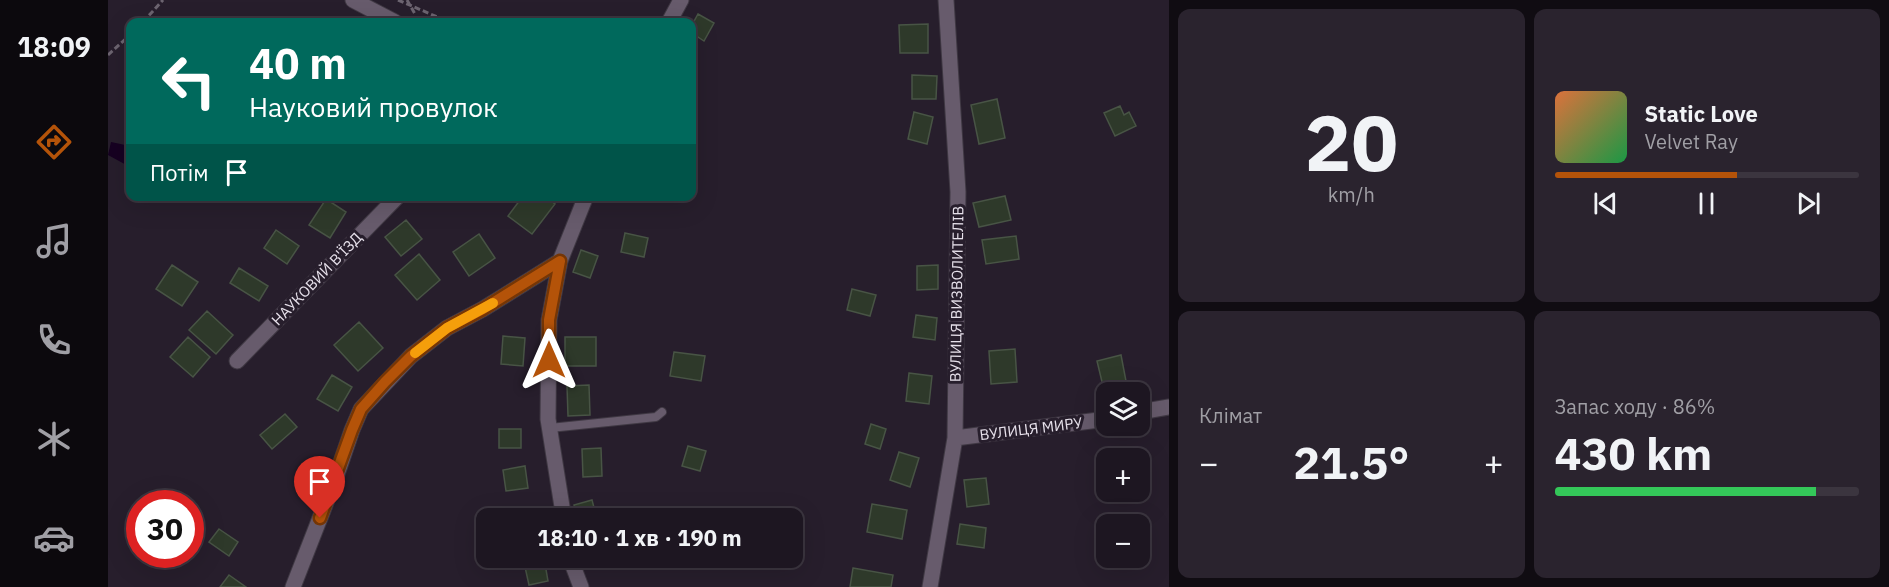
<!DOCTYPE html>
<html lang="uk">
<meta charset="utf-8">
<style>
:root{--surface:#1d1621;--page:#2a232e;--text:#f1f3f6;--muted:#a09fa5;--line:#3b353f;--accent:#b45309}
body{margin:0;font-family:"IBM Plex Sans",sans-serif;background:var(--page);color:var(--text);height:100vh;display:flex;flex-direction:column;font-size:22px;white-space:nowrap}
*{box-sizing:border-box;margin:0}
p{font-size:20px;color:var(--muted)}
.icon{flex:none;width:33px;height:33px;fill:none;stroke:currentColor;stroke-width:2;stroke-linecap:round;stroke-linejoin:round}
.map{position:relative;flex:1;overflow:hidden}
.drawer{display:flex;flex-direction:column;gap:9px;padding:9px;background:#100c12;width:720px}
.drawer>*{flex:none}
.guide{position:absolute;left:18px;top:18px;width:570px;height:183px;border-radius:12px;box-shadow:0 6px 24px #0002,0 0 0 2px var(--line);background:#00695c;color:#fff;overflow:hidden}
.controls{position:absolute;left:988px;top:382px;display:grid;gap:12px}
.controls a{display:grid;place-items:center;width:54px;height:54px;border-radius:12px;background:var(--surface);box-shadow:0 6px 24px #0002,0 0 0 2px var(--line);font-size:30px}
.speed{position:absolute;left:18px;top:490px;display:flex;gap:12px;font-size:30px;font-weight:700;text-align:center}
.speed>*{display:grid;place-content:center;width:78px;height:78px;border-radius:50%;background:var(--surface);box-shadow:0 6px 24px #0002,0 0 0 2px var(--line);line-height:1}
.speed .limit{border:9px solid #d22;background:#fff;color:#111}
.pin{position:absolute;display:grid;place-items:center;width:51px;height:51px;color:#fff;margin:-62px -26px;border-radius:50% 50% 50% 0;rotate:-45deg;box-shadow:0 0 6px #0007}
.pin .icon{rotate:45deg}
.me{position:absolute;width:66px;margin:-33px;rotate:0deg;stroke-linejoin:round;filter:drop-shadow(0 0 4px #0008)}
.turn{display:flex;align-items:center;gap:21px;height:126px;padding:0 24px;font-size:27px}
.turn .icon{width:78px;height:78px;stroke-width:2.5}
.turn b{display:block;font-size:42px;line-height:51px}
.then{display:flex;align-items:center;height:57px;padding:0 24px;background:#0003;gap:12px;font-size:22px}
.big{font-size:45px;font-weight:800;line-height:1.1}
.drawer .card{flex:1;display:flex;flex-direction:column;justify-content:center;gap:9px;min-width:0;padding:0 21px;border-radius:12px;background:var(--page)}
.drawer .dial{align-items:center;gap:0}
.dial b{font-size:78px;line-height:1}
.song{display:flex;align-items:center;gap:18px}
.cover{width:72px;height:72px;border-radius:9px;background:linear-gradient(135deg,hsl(20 70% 55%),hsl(140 70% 35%))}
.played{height:6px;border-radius:3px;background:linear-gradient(90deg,var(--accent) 60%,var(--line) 60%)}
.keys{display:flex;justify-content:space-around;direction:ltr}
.heat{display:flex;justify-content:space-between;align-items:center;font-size:33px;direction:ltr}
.charge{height:9px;border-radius:4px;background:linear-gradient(90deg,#34c759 86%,var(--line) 0)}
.drawer .tiles{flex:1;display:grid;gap:9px;grid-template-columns:repeat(2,1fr)}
.trip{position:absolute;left:368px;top:508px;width:327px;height:60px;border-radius:12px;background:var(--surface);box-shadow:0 6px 24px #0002,0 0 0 2px var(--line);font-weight:800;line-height:60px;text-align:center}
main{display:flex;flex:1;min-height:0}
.dock{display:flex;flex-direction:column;width:108px;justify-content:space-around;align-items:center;background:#0c090d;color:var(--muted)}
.dock .icon{width:42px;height:42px}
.dock .selected{color:var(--accent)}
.dock b{font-size:27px;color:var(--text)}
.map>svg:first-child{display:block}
</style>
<main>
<nav class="dock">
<b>18:09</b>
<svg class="icon selected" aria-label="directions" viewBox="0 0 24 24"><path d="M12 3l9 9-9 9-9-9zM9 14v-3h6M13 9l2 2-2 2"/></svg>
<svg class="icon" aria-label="music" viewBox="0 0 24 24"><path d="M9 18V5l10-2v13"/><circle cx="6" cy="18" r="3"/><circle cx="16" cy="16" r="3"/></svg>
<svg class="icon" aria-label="phone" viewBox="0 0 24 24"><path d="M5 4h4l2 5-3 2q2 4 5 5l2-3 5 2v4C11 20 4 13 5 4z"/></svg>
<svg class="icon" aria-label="climate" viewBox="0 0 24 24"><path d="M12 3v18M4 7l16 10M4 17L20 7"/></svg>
<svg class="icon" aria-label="car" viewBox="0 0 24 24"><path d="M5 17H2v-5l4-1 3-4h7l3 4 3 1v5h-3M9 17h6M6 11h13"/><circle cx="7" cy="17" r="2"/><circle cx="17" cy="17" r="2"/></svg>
</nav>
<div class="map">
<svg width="1061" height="587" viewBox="0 0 1061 587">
<rect width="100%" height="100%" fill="#271e2c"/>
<path fill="#160021" d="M 3,142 L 22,146 L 22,167 L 0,155 Z"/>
<path fill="#2e392a" stroke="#485445" stroke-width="1.5" d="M 590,14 L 606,23 L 596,41 L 584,33 L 584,25 Z
M 820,24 L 820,53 L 792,53 L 791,25 Z
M 804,75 L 829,76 L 828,99 L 804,99 Z
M 889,99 L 897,138 L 871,144 L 863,105 Z
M 1012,106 L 1016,115 L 1021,112 L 1028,126 L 1007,136 L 996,113 Z
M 806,112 L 825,117 L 819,144 L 800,139 Z
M 415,196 L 436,196 L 447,204 L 424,234 L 400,216 Z
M 897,196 L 903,220 L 871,227 L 865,203 Z
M 218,199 L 238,212 L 222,238 L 201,225 Z
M 298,220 L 314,239 L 293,256 L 277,237 Z
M 168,230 L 191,246 L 179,264 L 156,248 Z
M 517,233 L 540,238 L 536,257 L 513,252 Z
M 371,234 L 387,258 L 361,276 L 345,252 Z
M 908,236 L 911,259 L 878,264 L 874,240 Z
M 473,250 L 490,256 L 482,278 L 465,272 Z
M 311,254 L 332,280 L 309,300 L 287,275 Z
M 64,265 L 90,282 L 74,306 L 48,289 Z
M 830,265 L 830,289 L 809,290 L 809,266 Z
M 131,268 L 160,286 L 151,301 L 122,283 Z
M 744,289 L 768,295 L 762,316 L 739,310 Z
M 99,311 L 125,335 L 108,354 L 81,330 Z
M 808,315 L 829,318 L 827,340 L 805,337 Z
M 251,322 L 275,348 L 250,371 L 226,345 Z
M 395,336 L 417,338 L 415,366 L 393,364 Z
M 80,337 L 102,357 L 85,377 L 62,357 Z
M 457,337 L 488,337 L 488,366 L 457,366 Z
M 907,349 L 909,382 L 883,384 L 881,351 Z
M 566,352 L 597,356 L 593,381 L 562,376 Z
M 1013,355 L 1018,381 L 995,386 L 989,361 Z
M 801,373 L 824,376 L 821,404 L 798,401 Z
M 224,375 L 244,387 L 230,411 L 209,399 Z
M 481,385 L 482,415 L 460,416 L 459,386 Z
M 177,414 L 189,427 L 164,449 L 152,435 Z
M 763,424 L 778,429 L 772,449 L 757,444 Z
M 391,429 L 413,429 L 413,448 L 391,448 Z
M 580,446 L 598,451 L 592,471 L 574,466 Z
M 493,448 L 494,476 L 475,477 L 474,449 Z
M 791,452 L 811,458 L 802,487 L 782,480 Z
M 417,466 L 420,488 L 398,491 L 395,470 Z
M 878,478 L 881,504 L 859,507 L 856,480 Z
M 484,500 L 489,519 L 470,519 L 466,505 Z
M 764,504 L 799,510 L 794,539 L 759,532 Z
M 852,524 L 878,528 L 876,548 L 849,544 Z
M 111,529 L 130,542 L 121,556 L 101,542 Z
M 415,558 L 436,558 L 440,581 L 421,585 Z
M 745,568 L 785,575 L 783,587 L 742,587 Z
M 121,575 L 138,587 L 112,587 Z"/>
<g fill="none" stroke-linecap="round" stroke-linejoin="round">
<g stroke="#3f3843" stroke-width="10">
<path id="service" d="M 442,428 L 548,417 L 554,412"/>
</g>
<g stroke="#3f3843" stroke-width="17">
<path id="minor" d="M 245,0 L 287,22
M 561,22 L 573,0
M 129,361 L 290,196
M 1032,412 L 1061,407
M 847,438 L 999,419
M 456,519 L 440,419 L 441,320 L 452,261 L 478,196
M 462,558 L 473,587
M 185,587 L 228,477 L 244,430 L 253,409 L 303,356 L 339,328 L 375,309 L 452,261
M 822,587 L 847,438 L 850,192 L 838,0"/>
</g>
<path stroke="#6c6470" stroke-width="3" stroke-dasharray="6 3" stroke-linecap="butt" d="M 290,0 L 341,22
M 299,0 L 307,14 L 307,22
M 35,22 L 55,0
M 0,55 L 22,35"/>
<use href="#service" stroke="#675b6c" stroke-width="8"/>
<use href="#minor" stroke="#675b6c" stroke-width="15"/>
</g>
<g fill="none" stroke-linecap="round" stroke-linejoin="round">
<g stroke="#753606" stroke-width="15">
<path id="route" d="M 212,518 L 244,430 L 253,409 L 277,382 L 303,356 L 339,328 L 375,309 L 452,261 L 441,320 L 441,360"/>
</g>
<use href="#route" stroke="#b45309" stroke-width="10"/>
<path stroke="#f59e0b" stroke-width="10" d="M 307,353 L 339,328 L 385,303"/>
</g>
<g text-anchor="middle" stroke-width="6" stroke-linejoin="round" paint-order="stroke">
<g font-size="15" fill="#e7e1eb" stroke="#271e2c">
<text transform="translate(209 279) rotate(-46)" y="5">НАУКОВИЙ В'ЇЗД</text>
<text transform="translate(849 294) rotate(-89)" y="5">ВУЛИЦЯ ВИЗВОЛИТЕЛІВ</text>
<text transform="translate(923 429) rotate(-7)" y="5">ВУЛИЦЯ МИРУ</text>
</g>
</g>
</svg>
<div class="controls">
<a><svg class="icon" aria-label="layers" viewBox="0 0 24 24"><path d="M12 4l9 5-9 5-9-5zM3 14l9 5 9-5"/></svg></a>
<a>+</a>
<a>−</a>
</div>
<div class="speed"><div class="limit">30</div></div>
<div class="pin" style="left:212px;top:518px;background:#d93025"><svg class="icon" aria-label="arrive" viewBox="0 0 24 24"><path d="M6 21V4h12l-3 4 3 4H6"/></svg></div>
<svg class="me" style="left:441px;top:360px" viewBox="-20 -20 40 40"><path d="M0-17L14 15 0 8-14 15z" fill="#b45309" stroke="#fff" stroke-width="4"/></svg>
<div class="trip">18:10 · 1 хв · 190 m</div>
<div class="guide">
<div class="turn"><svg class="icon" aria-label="left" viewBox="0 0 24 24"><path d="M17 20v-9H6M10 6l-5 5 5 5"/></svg><div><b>40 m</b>Науковий провулок</div></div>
<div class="then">Потім<svg class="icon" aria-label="arrive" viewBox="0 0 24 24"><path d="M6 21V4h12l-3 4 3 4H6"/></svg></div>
</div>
</div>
<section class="drawer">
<div class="tiles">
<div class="card dial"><b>20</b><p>km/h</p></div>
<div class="card">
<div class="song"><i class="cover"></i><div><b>Static Love</b><p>Velvet Ray</p></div></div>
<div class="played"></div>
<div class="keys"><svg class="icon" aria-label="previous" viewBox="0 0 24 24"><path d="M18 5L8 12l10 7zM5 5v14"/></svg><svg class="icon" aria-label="pause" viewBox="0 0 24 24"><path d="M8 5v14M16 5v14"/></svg><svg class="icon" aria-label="next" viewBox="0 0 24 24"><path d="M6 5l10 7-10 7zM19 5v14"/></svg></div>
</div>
<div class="card"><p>Клімат</p>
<div class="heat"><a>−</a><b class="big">21.5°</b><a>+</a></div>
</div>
<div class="card"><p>Запас ходу · 86%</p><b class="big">430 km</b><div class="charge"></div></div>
</div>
</section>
</main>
